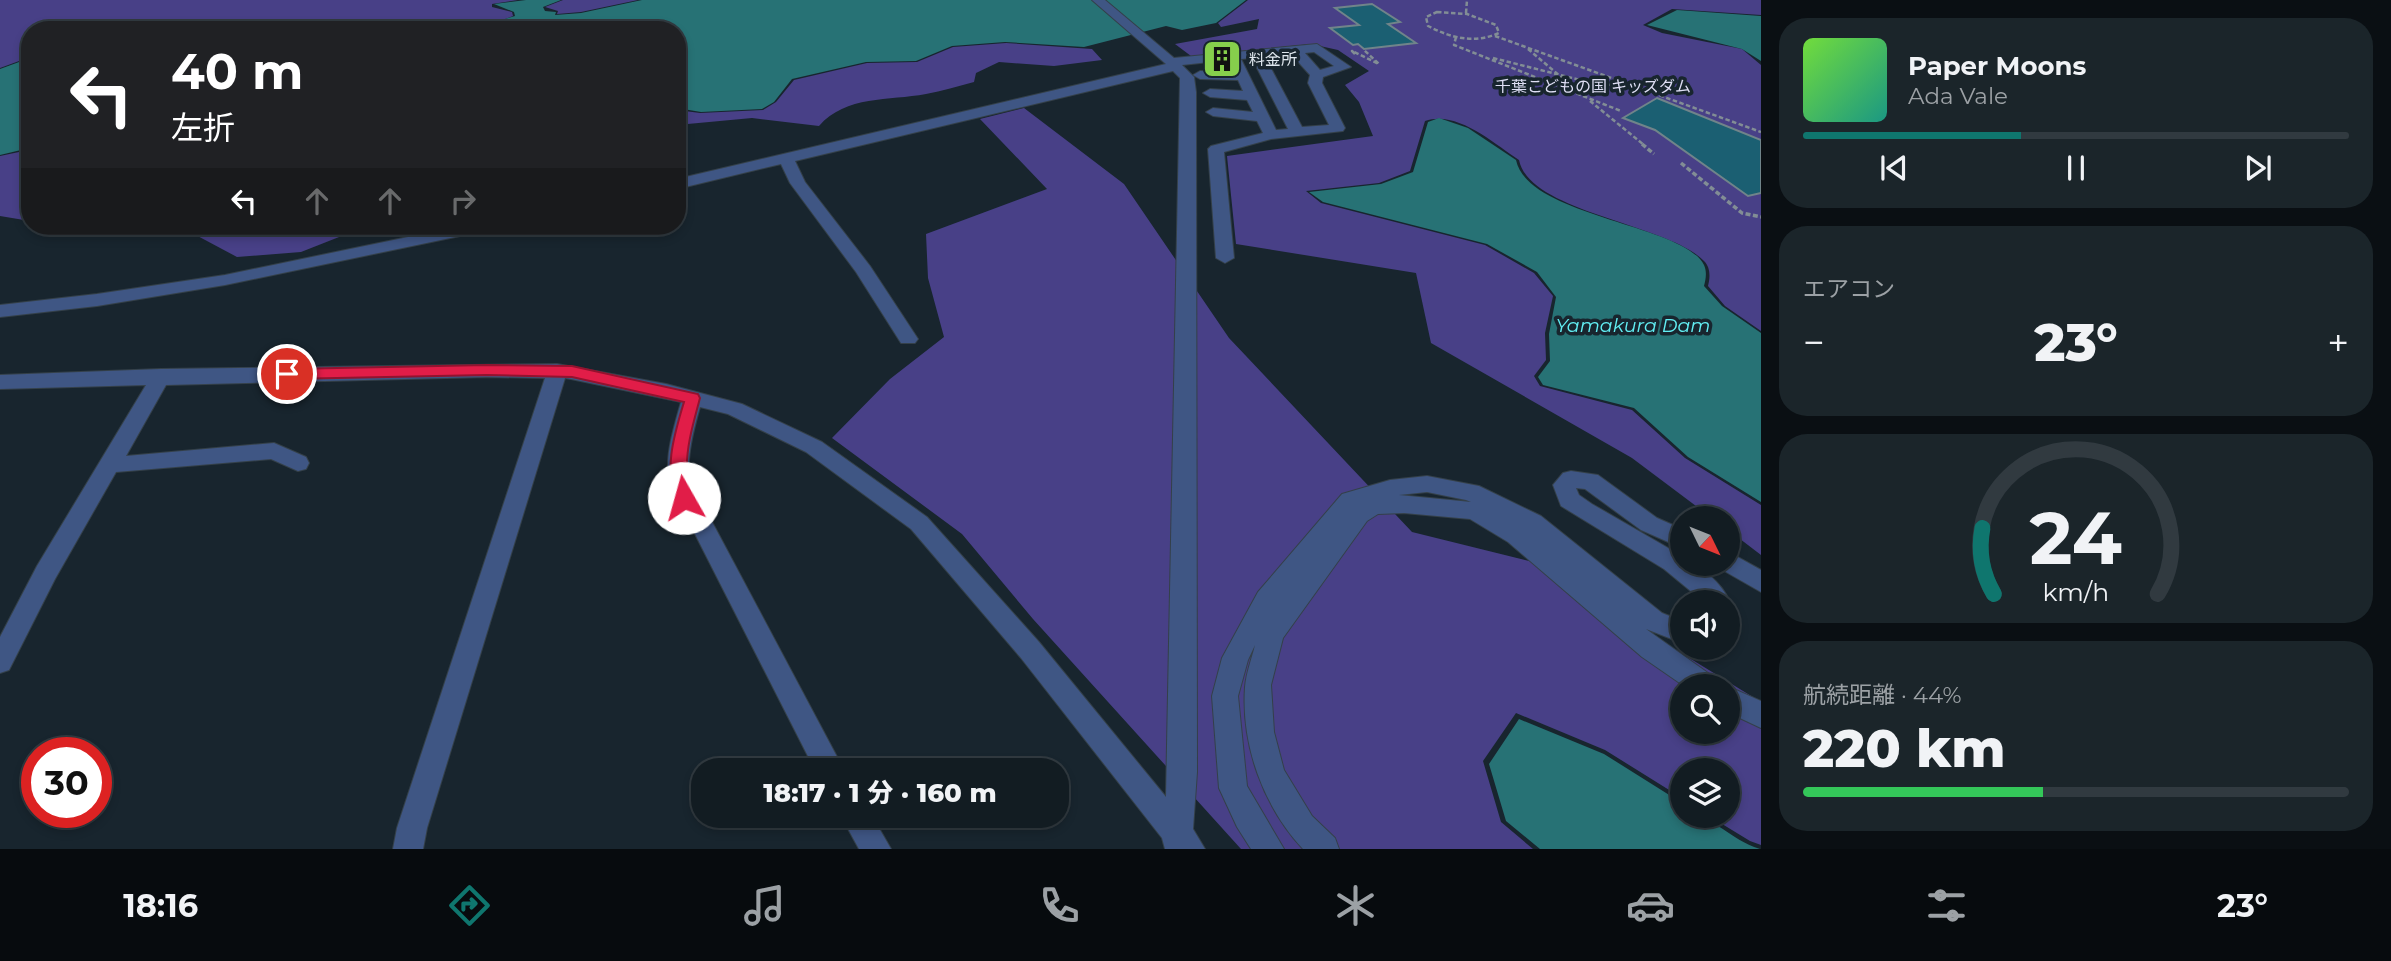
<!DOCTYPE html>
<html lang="ja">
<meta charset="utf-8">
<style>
:root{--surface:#121c22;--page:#1b252a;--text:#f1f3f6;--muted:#9ca1a5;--line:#313a40;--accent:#0f766e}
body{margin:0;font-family:Montserrat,"Noto Sans JP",sans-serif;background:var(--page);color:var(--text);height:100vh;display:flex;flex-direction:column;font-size:26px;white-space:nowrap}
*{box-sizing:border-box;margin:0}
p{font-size:23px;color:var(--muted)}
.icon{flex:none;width:38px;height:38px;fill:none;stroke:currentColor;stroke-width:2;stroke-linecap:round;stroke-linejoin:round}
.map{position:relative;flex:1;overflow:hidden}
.side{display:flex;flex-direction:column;gap:18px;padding:18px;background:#0a0f13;width:630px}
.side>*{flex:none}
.banner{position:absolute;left:21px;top:21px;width:665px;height:214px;border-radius:28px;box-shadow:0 4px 10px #0003,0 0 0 2px var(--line);background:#202124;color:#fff;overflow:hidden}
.needle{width:46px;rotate:133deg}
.controls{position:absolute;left:1670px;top:506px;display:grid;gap:14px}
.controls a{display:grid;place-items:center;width:70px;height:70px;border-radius:50%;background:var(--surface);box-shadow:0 4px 10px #0003,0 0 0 2px var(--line);font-size:35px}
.speed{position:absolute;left:21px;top:737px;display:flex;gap:14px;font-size:35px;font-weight:700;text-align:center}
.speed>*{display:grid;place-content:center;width:91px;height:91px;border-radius:50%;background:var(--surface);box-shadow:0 4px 10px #0003,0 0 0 2px var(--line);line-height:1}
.speed .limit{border:10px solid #d22;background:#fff;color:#111}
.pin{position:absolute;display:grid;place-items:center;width:60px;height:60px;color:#fff;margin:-30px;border:4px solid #fff;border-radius:50%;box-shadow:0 2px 7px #0007}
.me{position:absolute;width:77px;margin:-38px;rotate:353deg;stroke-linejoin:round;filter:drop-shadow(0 0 5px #0008)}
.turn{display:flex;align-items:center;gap:24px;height:147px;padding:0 35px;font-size:32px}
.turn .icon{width:91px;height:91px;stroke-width:2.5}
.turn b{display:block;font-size:49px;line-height:60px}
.lanes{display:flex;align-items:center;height:66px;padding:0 35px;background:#0003;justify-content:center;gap:35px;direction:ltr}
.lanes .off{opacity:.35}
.big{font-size:52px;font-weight:800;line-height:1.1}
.side .widget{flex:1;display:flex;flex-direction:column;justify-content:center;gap:10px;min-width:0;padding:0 24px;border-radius:28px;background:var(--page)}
.side .dial{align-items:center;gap:0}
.dial svg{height:182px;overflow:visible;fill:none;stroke:var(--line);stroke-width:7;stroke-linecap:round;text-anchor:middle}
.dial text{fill:var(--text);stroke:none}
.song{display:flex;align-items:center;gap:21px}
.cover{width:84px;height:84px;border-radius:10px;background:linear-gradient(135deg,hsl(100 70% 55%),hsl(170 70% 35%))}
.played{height:7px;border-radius:4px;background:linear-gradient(90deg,var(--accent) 40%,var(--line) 40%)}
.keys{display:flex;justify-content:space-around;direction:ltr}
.heat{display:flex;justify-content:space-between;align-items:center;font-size:38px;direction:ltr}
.charge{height:10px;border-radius:5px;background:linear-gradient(90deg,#34c759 44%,var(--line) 0)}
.trip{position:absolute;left:691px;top:758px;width:378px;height:70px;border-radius:28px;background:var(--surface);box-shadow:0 4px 10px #0003,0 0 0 2px var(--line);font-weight:800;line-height:70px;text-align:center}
.dock{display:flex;height:112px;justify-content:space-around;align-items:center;background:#070b0e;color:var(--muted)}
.dock .icon{width:49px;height:49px}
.dock .on{color:var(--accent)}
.dock b{font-size:32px;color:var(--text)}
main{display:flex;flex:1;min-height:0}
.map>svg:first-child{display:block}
</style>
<main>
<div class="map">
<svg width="1761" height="849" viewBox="0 0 1761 849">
<rect width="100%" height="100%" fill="#18252e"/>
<path fill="#484087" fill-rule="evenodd" d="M 0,0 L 518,0 L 492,4 L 492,7 L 512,12 L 513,16 L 505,19 L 458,22 L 451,26 L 413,25 L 402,30 L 270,30 L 268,27 L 245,29 L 224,24 L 218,30 L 30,30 L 30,57 L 0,68 Z
M 563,0 L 638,0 L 581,12 L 557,14 L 558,11 L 545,7 Z
M 1248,0 L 1761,0 L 1761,15 L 1672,9 L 1643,25 L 1662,33 L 1742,49 L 1761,65 L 1761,331 L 1725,306 L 1708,286 C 1710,278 1711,268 1704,261 C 1667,223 1530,213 1519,160 C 1493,143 1457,110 1425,121 L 1410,171 L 1379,183 L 1306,191 L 1321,203 L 1485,245 L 1534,273 L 1553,296 L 1545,333 L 1546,360 L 1534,376 L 1540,386 L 1632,410 L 1685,458 L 1761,505 L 1761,555 L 1727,529 L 1727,518 L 1712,518 L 1632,458 L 1431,343 L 1416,273 L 1236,244 L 1227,156 L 1373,136 L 1359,102 L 1345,85 L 1369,71 L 1338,50 L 1311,44 L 1191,56 L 1175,44 L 1257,29 L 1259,19 L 1221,27 L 1218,23 Z
M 1006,43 L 1092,49 L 1102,60 L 1054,66 L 999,62 L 976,73 L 974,82 C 958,86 942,91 926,94 C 889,101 846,95 819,126 L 752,118 L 677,125 L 677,110 L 700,113 L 763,110 L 776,102 L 794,80 L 867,63 L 917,62 L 953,47 Z
M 1024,108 L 1124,184 L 1229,338 L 1412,532 L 1533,562 L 1761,702 L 1761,845 L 1750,841 L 1709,816 L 1727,816 L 1727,770 L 1682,770 L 1682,798 L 1605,750 L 1516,713 L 1483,761 L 1501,822 L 1533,849 L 1241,849 L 1033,619 L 962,534 L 832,438 L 890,379 L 944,337 L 928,278 L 926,234 L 1047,189 L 980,119 ZM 1682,686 L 1727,686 L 1727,732 L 1682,732 Z
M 19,152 L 30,153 L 30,221 L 0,216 L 0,156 Z
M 63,226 L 367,226 L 301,252 L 237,257 L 192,233 Z"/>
<path fill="#277275" d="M 526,0 L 561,0 L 543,7 L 545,11 L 556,12 L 555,15 L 581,13 L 642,0 L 1246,0 L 1216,23 L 1182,30 L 1166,26 L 1084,47 L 1005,42 L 952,46 L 916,61 L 866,62 L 792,79 L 774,102 L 762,109 L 701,112 L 677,108 L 677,30 L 407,30 L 424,25 L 452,27 L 459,23 L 498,21 L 515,16 L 514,12 L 494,4 Z
M 1677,10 L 1761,16 L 1761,61 L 1742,49 L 1647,25 Z
M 30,58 L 30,152 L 21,150 L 0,155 L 0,69 Z
M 1439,118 L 1468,128 L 1516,160 C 1528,217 1684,224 1704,265 C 1707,272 1706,278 1704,286 L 1722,306 L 1761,333 L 1761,502 L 1688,457 L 1634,408 L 1543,385 L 1538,377 L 1550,361 L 1549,334 L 1556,297 L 1537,272 L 1487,244 L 1323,202 L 1309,192 L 1381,184 L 1413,172 L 1428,122 Z
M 1519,719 L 1604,754 L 1682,803 L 1682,816 C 1718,816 1728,839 1760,849 L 1540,849 L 1506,821 L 1489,764 Z"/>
<path fill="#1b5f72" stroke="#70848a" stroke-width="2" d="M 1372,4 L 1400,22 L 1388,24 L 1416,43 L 1364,49 L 1358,44 L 1353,45 L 1330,28 L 1359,25 L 1335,8 Z
M 1657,98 L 1761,140 L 1761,193 L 1748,196 L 1655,130 L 1623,118 Z"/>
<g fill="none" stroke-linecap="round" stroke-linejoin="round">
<g stroke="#344049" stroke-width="2">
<path id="minor" d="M 1092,0 L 1105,0 L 1174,58 L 1317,44 L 1351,67 L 1323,77 L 1322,83 L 1345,128 L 1343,131 L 1271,139 L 1224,152 L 1234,258 L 1225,263 L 1216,258 L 1208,149 L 1211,146 L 1263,133 L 1257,121 L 1213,116 L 1206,112 L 1213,108 L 1253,112 L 1247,100 L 1210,97 L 1203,93 L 1210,89 L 1243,91 L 1238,80 L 1200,79 L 1193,75 L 1200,71 L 1234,72 L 1228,60 L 1182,65 L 1194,77 L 1196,92 L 1197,772 L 1193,829 L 1205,849 L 1165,849 L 1162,838 L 1021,658 L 911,529 L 806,452 L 728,414 L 700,407 C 692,435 681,474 697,502 C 701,508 707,514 711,520 L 844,770 L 815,770 L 694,532 C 658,482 665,458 681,402 L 571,379 L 565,378 L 427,828 L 423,849 L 393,849 L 397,828 L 545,378 L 487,377 L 166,385 L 126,456 L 274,443 L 306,457 L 309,463 L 306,469 L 298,471 L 271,459 L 116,472 L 55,579 L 9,670 L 0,673 L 0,637 L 37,566 L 146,385 L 0,389 L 0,375 L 161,369 L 557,364 L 666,384 L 742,404 L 822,442 L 927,517 L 1039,642 L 1166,797 L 1180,78 L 1173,71 L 795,161 L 805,182 L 870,266 L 918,339 L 915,343 L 901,343 L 856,272 L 790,183 L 781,164 L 677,189 L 677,179 L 1166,64 ZM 1314,52 L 1334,66 L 1320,70 L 1305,53 ZM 1292,55 L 1310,75 L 1308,83 L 1329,125 L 1302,127 L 1265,57 ZM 1252,58 L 1288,129 L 1276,130 L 1241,59 Z
M 461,226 L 492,226 L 484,231 L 225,285 L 97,306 L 0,317 L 0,305 L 97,294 L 225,275 Z
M 1571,471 L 1598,475 L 1657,518 L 1682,529 L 1682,548 L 1641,530 L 1585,489 L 1576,488 L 1579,495 L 1592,504 L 1682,556 L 1682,564 C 1702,564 1722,584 1730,602 L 1727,608 L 1727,602 L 1704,602 L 1664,569 L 1561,506 L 1553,485 L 1563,473 Z
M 1427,476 L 1479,486 L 1541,516 L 1662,613 L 1682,621 L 1682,643 L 1646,629 L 1715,678 L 1719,686 L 1684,686 L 1642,657 L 1508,542 L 1470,519 L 1404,513 L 1378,514 L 1367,521 L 1283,638 L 1271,685 L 1274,732 L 1284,770 L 1312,816 L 1335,838 L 1339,849 L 1303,849 C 1263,806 1241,745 1245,687 C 1246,673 1252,658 1255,645 L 1248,660 L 1238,696 L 1247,786 L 1284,849 L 1251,849 L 1237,827 L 1219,788 L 1212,696 L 1222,658 L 1258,592 L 1342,494 L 1390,480 ZM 1427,492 L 1466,500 L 1471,502 L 1399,495 Z
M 1727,551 L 1761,570 L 1761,592 L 1719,568 L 1716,564 L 1727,564 Z
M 1727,686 L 1761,701 L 1761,728 L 1727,712 Z
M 841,816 L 872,816 L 891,849 L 859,849 Z"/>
</g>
<path stroke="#828d95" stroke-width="2.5" stroke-dasharray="4.5 2.5" stroke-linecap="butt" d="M 1437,12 L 1467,14 L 1496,25 L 1499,33 C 1474,44 1451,38 1428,26 L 1426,17 Z
M 1466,13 L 1467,0
M 1495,36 L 1761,132
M 1456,37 L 1454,45 L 1621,111
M 1528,49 L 1580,93
M 1355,54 L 1352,51 L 1379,64 L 1364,50
M 1493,58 L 1588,82 L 1631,87
M 1590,101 L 1644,145"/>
<path stroke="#828d95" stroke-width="3.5" stroke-dasharray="5 2.5" stroke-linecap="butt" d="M 1642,144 L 1654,154
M 1681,163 L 1742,213 L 1761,217"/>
<use href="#minor" fill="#3f5684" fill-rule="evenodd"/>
</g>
<path fill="#e11d48" stroke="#92132f" stroke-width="2" d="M 487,365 L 572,366 L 698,394 L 700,398 C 694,421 686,446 687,470 C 688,481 695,493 690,503 L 678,503 C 662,472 675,432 684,402 L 572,377 L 487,375 L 287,379 L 279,374 L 287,369 Z"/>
<defs>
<g id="building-square" transform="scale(2.0125)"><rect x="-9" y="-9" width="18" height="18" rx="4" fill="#86cf4c" stroke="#18252e"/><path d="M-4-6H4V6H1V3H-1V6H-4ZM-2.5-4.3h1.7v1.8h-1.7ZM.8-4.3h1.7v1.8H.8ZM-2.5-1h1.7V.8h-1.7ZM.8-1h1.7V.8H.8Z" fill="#111"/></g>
</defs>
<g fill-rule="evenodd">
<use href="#building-square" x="1222" y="59"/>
</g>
<g text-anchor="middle" stroke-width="7" stroke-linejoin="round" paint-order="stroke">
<g font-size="16" fill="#dfe7ee" stroke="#18252e" text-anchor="start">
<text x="1249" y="65">料金所</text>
</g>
<g font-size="16" fill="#dedef4" stroke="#18252e">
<text x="1593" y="92">千葉こどもの国 キッズダム</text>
</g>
<g font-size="19" font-style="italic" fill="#62eff4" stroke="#18252e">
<text x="1633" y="332">Yamakura Dam</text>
</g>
</g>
</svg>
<div class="controls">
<a><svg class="needle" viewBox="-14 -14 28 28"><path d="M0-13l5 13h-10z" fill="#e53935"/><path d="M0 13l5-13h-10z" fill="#9ca1a5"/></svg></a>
<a><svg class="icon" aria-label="sound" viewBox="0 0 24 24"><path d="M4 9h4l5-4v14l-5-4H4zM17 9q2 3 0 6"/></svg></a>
<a><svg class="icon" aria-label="search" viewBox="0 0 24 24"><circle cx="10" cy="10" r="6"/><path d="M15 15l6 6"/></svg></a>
<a><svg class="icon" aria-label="layers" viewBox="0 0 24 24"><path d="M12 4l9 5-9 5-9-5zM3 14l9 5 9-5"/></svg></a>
</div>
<div class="speed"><div class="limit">30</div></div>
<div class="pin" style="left:287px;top:374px;background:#d93025"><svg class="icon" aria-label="arrive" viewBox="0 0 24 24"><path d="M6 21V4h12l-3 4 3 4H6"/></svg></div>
<svg class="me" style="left:684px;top:498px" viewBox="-20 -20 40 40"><circle r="19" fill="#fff"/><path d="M0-13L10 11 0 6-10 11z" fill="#e11d48"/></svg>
<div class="trip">18:17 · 1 分 · 160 m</div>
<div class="banner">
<div class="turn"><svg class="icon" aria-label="left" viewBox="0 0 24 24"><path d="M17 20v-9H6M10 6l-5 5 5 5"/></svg><div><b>40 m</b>左折</div></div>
<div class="lanes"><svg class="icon" aria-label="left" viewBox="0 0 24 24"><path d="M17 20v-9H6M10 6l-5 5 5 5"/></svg><svg class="icon off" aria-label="ahead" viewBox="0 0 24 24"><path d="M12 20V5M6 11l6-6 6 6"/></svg><svg class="icon off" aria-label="ahead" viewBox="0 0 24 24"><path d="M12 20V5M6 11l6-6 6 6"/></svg><svg class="icon off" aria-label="right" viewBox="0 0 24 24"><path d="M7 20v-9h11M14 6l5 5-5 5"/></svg></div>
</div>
</div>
<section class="side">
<div class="widget">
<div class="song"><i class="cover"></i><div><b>Paper Moons</b><p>Ada Vale</p></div></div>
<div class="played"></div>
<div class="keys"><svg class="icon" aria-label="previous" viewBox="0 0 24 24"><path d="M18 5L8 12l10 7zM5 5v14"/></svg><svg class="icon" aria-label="pause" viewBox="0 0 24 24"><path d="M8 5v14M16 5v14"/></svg><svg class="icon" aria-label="next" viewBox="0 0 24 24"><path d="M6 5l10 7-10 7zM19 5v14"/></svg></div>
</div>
<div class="widget"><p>エアコン</p>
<div class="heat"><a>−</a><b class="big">23°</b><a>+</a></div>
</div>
<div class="widget dial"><svg viewBox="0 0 100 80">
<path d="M14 69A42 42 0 1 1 86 69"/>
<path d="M14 69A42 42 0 0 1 9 40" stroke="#0f766e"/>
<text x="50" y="56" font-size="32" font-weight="700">24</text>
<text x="50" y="72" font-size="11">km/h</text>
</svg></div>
<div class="widget"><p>航続距離 · 44%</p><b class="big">220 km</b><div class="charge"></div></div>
</section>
</main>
<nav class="dock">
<b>18:16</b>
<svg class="icon on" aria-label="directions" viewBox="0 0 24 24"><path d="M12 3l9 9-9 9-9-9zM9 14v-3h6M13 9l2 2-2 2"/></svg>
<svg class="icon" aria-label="music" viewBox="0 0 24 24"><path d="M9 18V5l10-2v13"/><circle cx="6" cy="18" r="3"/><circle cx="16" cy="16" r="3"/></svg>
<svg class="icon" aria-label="phone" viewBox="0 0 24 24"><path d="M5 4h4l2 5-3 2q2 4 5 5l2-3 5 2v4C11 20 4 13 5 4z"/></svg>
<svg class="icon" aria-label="climate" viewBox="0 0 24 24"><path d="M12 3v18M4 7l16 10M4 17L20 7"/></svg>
<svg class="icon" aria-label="car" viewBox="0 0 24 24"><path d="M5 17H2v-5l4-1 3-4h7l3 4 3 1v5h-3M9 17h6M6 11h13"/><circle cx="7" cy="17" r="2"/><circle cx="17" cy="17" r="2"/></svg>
<svg class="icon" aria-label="filters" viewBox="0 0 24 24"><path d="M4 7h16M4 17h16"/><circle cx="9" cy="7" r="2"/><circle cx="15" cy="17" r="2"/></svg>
<b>23°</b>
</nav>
